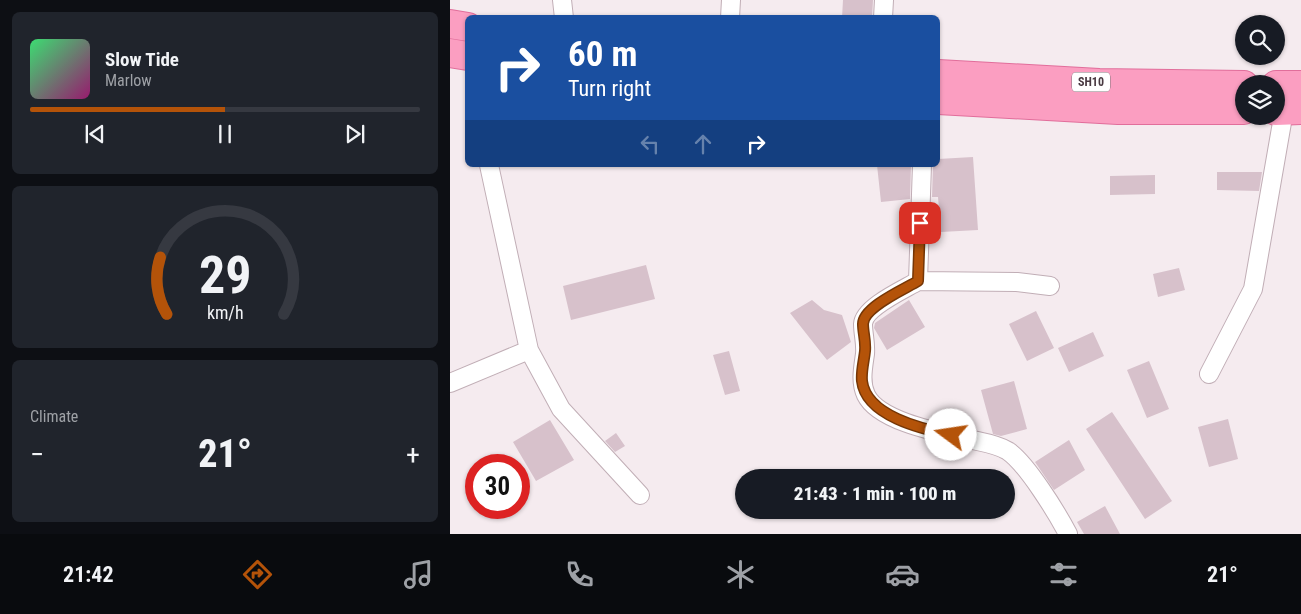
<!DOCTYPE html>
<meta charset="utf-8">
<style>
:root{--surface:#171b24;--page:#20242c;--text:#f1f3f6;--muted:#9ea1a6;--line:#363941;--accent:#b45309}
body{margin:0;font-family:"Roboto Condensed",sans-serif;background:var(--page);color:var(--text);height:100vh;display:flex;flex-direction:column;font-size:19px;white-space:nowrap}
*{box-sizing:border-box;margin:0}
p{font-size:16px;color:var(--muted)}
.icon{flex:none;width:28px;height:28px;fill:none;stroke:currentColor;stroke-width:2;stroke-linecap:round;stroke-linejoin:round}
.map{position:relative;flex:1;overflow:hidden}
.drawer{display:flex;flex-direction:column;gap:12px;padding:12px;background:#0d0f14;width:450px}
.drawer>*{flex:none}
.top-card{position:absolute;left:15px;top:15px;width:475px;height:152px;border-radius:8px;box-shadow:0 1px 4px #0004;background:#1a4fa0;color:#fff;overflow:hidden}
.buttons{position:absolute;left:785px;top:15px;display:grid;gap:10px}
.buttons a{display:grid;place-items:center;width:50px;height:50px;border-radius:50%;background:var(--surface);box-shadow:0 1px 4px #0004;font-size:25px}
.speed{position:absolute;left:15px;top:454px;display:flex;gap:10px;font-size:25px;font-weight:700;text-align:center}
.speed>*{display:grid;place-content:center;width:65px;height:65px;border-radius:50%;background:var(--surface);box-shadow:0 1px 4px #0004;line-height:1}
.speed .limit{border:8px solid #d22;background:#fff;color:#111}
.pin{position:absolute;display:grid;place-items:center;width:42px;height:42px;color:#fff;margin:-21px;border-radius:10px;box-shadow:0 2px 8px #0006}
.me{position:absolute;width:55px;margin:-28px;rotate:284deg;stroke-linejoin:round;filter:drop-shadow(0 0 4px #0008)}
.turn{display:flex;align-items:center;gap:18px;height:105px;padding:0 20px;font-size:22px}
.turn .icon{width:65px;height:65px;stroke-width:2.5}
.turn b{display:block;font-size:35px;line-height:42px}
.lanes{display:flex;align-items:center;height:48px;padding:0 20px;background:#0003;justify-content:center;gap:25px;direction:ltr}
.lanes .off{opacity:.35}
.big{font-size:38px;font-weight:800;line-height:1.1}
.drawer .tile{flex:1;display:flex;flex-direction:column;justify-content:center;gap:8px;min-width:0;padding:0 18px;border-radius:8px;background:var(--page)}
.drawer .dial{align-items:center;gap:0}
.dial svg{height:130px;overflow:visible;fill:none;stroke:var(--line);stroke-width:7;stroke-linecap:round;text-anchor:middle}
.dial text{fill:var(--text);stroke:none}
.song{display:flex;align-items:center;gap:15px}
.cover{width:60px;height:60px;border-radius:8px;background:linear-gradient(135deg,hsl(140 70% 55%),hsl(320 70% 35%))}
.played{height:5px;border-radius:2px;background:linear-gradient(90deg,var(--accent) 50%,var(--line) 50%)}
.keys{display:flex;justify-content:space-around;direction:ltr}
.heat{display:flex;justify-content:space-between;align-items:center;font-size:28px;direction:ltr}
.trip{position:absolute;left:285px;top:469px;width:280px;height:50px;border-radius:25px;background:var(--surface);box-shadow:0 1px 4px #0004;font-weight:800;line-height:50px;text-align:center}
.tab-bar{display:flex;height:80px;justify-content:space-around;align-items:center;background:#090b0e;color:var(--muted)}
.tab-bar .icon{width:35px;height:35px}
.tab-bar .current{color:var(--accent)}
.tab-bar b{font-size:22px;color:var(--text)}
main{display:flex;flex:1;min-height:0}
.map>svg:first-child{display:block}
</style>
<main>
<section class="drawer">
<div class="tile">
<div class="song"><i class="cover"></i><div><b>Slow Tide</b><p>Marlow</p></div></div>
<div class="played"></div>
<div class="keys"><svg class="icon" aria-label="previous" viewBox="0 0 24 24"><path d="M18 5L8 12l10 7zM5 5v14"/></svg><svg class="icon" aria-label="pause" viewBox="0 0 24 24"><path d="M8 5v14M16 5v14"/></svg><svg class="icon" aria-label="next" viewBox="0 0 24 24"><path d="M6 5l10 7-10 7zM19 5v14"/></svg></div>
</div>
<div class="tile dial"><svg viewBox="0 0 100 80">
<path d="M14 69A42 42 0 1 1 86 69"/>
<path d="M14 69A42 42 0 0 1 10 34" stroke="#b45309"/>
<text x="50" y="56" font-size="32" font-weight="700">29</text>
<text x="50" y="72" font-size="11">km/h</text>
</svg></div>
<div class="tile"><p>Climate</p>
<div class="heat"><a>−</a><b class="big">21°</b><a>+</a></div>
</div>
</section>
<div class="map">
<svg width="851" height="534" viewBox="0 0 851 534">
<rect width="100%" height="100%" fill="#f5ebef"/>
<path fill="#d7c1cb" d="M 393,0 L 423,0 L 422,18 L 392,18 Z
M 523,157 L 528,230 L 491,232 L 488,197 L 482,197 L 483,165 L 488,165 L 488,159 Z
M 427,165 L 461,165 L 460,199 L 431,202 Z
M 767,172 L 812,172 L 809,191 L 767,190 Z
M 705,175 L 705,194 L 660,195 L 660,176 Z
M 196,265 L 205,299 L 121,320 L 113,286 Z
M 729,268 L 735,290 L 708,297 L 703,274 Z
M 362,300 L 374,310 L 392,315 L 401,342 L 377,360 L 340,313 Z
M 459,300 L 475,327 L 437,350 L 424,328 L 425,323 Z
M 586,311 L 604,348 L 577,361 L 559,324 Z
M 643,332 L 654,356 L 619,372 L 608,348 Z
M 279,351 L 290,391 L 275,395 L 263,355 Z
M 699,361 L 719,409 L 697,418 L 677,370 Z
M 564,381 L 577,429 L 551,436 L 543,434 L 531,390 Z
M 662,412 L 722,501 L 695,519 L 636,429 Z
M 778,419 L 788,459 L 759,467 L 748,427 Z
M 100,420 L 124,460 L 86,481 L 63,442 Z
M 166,433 L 175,446 L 165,452 L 155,441 Z
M 619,440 L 635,470 L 604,490 L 585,462 Z
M 655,506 L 670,534 L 634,534 L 627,522 Z"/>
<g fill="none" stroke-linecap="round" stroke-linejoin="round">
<g stroke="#c1aeb6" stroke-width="20">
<path id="minor" d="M 112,0 L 114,18
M 280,18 L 281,0
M 433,18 L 434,0
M 39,165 L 79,350 L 111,409 L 190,495
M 472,165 L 468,281 L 567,282 L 600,286
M 468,281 C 455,289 414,307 413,324 C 413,334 416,343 415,354 C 413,368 410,382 416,395 C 429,422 492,433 518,439 C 531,442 547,444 558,451 C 577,464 607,513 618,534
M 759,374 L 803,289 L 834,111
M 0,383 L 79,350"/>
</g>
<g stroke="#e16e9b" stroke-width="30">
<path id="primary" d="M 0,24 L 18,27
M 0,53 L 18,56
M 488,74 L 649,83 L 794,85
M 826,85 L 851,85
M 488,100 L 668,110 L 794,110
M 826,111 L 851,110"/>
</g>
<use href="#minor" stroke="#fff" stroke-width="18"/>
<use href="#primary" stroke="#fb9ec1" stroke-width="28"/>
</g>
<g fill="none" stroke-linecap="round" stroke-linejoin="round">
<g stroke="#753606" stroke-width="12">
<path id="route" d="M 470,223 L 468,281 C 455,289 413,307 413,324 C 413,333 416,341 415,351 C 414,361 411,371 412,381 C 416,416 472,429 501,435"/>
</g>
<use href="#route" stroke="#b45309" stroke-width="9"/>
</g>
<g text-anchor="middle" stroke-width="4" stroke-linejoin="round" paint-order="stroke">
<rect fill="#fff" stroke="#80747a" stroke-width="1" x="622" y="72.5" width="38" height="19" rx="4"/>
<g font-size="12" font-weight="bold" fill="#493941">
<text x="641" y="86">SH10</text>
</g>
</g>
</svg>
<div class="buttons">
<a><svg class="icon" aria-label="search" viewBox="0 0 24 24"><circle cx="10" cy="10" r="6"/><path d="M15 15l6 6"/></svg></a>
<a><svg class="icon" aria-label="layers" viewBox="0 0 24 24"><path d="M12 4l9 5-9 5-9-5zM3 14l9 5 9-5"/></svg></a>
</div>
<div class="speed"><div class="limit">30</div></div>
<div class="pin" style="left:470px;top:223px;background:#d93025"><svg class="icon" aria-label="arrive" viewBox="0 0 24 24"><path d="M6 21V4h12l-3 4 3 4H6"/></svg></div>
<svg class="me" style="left:501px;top:435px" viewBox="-20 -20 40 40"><circle r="19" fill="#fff"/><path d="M0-13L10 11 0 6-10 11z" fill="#b45309"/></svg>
<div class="trip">21:43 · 1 min · 100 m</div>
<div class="top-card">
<div class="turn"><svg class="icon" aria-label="right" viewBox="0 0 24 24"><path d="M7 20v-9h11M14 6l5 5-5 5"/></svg><div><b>60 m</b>Turn right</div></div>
<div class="lanes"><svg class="icon off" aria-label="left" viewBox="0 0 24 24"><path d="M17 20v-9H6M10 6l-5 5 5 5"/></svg><svg class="icon off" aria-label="ahead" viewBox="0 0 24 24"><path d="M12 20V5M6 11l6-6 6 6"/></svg><svg class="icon" aria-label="right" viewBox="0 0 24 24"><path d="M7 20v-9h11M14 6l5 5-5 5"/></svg></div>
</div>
</div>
</main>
<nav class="tab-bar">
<b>21:42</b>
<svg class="icon current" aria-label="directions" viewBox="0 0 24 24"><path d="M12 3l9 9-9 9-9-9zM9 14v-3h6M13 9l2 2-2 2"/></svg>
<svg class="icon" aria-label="music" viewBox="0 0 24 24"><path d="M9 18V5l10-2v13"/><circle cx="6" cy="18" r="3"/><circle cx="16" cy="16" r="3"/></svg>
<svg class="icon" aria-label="phone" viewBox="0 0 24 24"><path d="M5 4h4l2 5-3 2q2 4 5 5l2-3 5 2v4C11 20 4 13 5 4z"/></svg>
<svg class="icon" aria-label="climate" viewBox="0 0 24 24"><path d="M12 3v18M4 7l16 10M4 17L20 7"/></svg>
<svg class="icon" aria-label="car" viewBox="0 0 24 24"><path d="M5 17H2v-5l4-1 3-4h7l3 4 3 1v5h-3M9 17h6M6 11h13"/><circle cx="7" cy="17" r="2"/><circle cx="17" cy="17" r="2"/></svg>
<svg class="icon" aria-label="filters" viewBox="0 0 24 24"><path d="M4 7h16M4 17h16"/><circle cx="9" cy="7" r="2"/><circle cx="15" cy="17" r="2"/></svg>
<b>21°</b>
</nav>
